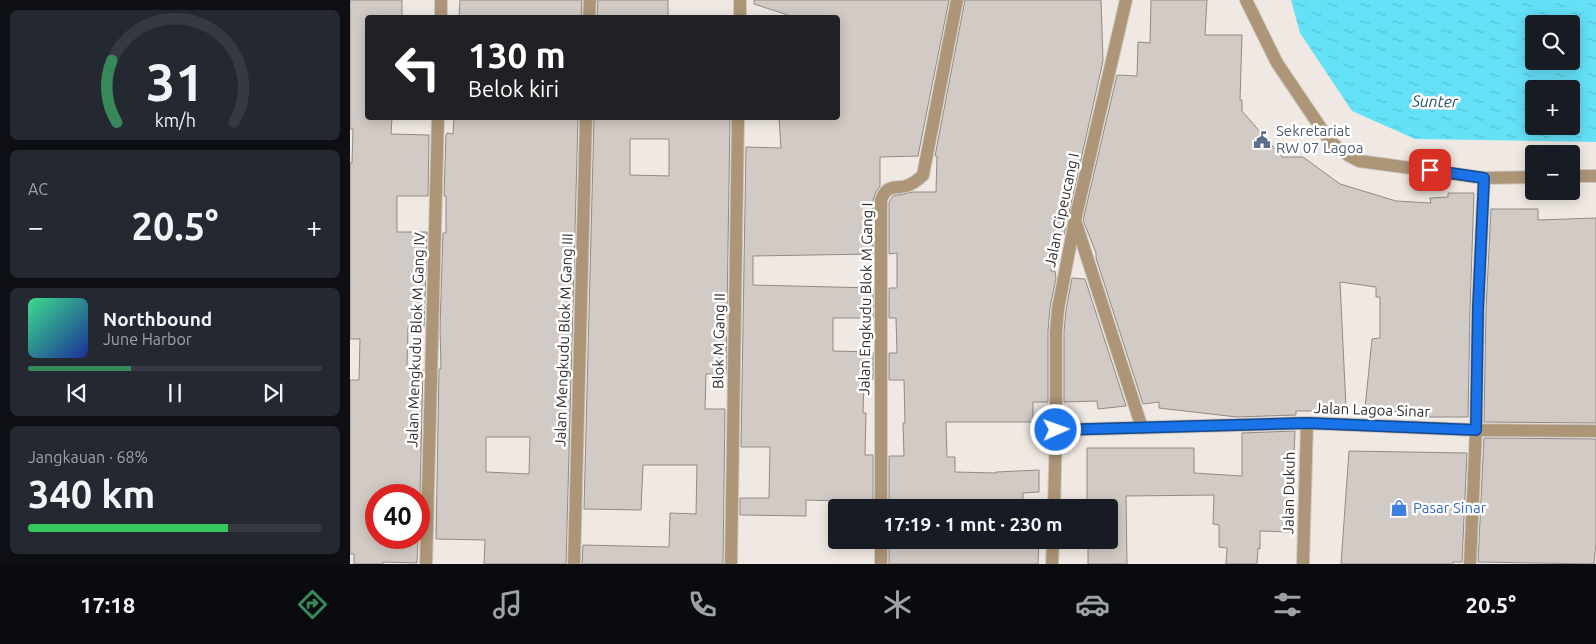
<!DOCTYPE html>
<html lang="id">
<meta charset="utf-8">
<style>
:root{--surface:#171b24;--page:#242831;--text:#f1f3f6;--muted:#9ea1a6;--line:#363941;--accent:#38895a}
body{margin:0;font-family:Ubuntu,sans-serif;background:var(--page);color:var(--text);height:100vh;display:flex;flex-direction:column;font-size:19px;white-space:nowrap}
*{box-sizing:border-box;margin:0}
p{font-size:16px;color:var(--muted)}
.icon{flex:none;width:28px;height:28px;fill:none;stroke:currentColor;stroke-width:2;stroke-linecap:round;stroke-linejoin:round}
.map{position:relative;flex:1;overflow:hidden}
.side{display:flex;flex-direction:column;gap:10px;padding:10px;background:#0d0f14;width:350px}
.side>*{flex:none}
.banner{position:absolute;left:15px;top:15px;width:475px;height:105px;border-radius:5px;box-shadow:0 2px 12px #0003;background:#202124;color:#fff;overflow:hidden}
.buttons{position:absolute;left:1175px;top:15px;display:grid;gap:10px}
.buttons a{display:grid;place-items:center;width:55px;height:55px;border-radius:5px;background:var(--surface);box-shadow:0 2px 12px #0003;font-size:25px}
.speed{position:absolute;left:15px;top:484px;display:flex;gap:10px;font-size:25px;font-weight:700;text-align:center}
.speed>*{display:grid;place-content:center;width:65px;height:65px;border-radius:50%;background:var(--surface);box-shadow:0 2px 12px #0003;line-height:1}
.speed .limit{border:8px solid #d22;background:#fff;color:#111}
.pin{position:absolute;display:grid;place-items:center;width:42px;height:42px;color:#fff;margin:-21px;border-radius:10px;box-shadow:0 2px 8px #0006}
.me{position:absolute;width:55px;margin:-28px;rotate:88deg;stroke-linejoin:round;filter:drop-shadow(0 0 4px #0008)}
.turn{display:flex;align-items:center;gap:18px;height:105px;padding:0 20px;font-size:22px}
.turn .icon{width:65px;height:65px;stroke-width:2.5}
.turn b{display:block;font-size:35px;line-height:42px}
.big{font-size:38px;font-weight:700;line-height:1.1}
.side .widget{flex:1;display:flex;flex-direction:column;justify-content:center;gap:8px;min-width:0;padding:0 18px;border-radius:8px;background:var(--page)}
.side .dial{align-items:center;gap:0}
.dial svg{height:130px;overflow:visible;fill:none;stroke:var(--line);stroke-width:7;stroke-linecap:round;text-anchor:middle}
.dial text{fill:var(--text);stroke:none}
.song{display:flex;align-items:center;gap:15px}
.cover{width:60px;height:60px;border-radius:8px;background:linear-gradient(135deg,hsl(150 70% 55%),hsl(230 70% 35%))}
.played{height:5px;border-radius:2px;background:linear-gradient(90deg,var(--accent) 35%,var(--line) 35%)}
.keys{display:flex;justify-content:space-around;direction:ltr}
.heat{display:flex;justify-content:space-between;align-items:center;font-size:28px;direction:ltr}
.charge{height:8px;border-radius:4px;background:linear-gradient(90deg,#34c759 68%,var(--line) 0)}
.trip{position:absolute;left:478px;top:499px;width:290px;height:50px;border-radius:5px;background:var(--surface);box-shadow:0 2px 12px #0003;font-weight:700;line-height:50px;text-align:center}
.tab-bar{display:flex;height:80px;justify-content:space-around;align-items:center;background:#090b0e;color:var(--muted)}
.tab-bar .icon{width:35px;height:35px}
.tab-bar .active{color:var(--accent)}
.tab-bar b{font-size:22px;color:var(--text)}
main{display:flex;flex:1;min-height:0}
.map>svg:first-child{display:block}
</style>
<main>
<section class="side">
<div class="widget dial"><svg viewBox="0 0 100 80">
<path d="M14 69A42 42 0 1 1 86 69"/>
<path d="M14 69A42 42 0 0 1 11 31" stroke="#38895a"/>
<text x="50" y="56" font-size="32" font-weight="700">31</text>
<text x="50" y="72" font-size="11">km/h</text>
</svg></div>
<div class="widget"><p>AC</p>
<div class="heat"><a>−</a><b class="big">20.5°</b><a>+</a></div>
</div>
<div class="widget">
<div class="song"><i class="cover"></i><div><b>Northbound</b><p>June Harbor</p></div></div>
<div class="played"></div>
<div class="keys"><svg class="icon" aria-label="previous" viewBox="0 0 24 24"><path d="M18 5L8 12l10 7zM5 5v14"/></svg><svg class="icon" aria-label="pause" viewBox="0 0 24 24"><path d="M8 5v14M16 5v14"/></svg><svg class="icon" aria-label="next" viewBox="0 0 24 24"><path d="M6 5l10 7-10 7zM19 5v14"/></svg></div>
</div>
<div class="widget"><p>Jangkauan · 68%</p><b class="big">340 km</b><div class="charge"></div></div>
</section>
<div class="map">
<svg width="1246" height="564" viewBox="0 0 1246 564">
<defs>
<pattern id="water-ripples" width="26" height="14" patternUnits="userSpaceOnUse" patternTransform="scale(1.25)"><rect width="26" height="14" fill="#64e0f7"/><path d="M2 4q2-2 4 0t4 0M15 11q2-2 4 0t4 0" fill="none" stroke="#57c0d4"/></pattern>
</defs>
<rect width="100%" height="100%" fill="#f0e9e3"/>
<path fill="url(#water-ripples)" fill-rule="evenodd" d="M 941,0 L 1246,0 L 1246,142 L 1065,139 L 1002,111 L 950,33 ZM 1184,24 L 1221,24 L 1221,61 L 1184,61 ZM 1184,89 L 1221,89 L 1221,126 L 1184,126 Z"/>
<path fill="#d2cac5" stroke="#918a85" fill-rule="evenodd" d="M 0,0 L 52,0 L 52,18 L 18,18 L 18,118 L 42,118 L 41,134 L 79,135 L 78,196 L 47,196 L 47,232 L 77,232 L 74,327 L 58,327 L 57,368 L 73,369 L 70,494 L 26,493 L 26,538 L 68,538 L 67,563 L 33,562 L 33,564 L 4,564 L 4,554 L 0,554 L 0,380 L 9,380 L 10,339 L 0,339 L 0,163 L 2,163 L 3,129 L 0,129 Z
M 110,0 L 232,0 L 231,18 L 109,18 Z
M 248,0 L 318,0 L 318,18 L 247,18 Z
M 404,0 L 599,0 L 568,156 L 530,157 L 530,186 L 526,192 L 523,200 L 523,254 L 403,256 L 403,285 L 523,288 L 523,318 L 483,318 L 483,351 L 523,352 L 523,379 L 514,379 L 513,413 L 516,413 L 515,455 L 523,455 L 523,502 L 456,500 L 456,516 L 390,515 L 390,498 L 419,498 L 420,447 L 391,447 L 396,147 L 431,148 L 429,118 L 488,118 L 488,18 L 447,18 L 404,4 Z
M 615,0 L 751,0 L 753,61 L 751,70 L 714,235 L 703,234 L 701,271 L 705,271 L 706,278 L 700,308 L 698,331 L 698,402 L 683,402 L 683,422 L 596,422 L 597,457 L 605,457 L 605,472 L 646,473 L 646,472 L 689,470 L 689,492 L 673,493 L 673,508 L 539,508 L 539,456 L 554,456 L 553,423 L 555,423 L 554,380 L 539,380 L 539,353 L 547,353 L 546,318 L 539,318 L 539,288 L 547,288 L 547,253 L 539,254 L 539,202 L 543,196 L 563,192 L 586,192 L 587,156 L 585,156 Z
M 801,0 L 857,0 L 855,35 L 892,35 L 890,100 L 892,100 L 892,111 L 932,157 L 953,157 L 990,184 L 1046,201 L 1081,203 L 1080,198 L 1098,197 L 1098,193 L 1124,193 L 1120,309 L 1118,417 L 1071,417 L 1070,411 L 1020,412 L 1020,408 L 1015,408 L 1022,339 L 1030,338 L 1030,297 L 1026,297 L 1026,287 L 990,282 L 996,408 L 968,408 L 968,411 L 946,411 L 946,415 L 887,417 L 809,408 L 809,402 L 793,404 L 746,258 L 746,253 L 733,220 L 767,75 L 787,76 L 788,42 L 800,43 Z
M 104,118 L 228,118 L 216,564 L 134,564 L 135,540 L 86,539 L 89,369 L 91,369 L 90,328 L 93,233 L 96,233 L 96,196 L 94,196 L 96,135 L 97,135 L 97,133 L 103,134 ZM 136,437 L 180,437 L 179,474 L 136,472 Z
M 244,118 L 380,118 L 376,374 L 356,374 L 355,409 L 375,409 L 373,564 L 232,564 L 233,545 L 319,547 L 320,513 L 346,514 L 347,465 L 293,465 L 291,510 L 234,509 ZM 280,139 L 319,139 L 319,176 L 280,175 Z
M 1141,209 L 1188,209 L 1188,220 L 1246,218 L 1246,423 L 1134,422 L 1136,309 Z
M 722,278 L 735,279 L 776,406 L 748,409 L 747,401 L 714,402 L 714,332 L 716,310 Z
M 945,431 L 941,532 L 910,531 L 910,549 L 908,548 L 907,564 L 876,564 L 877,548 L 869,547 L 869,525 L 863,524 L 864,495 L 776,496 L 777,564 L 738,564 L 738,540 L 759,540 L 759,508 L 737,508 L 737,448 L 844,448 L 844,473 L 892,476 L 892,433 Z
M 1134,438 L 1246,439 L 1246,543 L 1244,564 L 1128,562 Z
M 999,451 L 1117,453 L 1112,562 L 1103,562 L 1103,564 L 991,564 Z
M 539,540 L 689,540 L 688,564 L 539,564 Z"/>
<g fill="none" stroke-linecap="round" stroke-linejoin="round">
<g stroke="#cec7c2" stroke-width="14">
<path id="minor" d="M 896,0 L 927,63 L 977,137 C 986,148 996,155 1009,161 L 1134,178 L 1184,177
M 91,18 L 91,0
M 239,18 L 240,0
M 390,18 L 390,0
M 1221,176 L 1246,176
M 725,220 L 792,428
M 531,508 L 531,200 C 537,185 542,189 556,186 C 563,184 568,180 573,175 L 607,0
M 531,540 L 531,564
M 76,564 L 88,118
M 224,564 L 236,118
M 381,564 L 388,118
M 1120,564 L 1126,430 L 1128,309 L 1134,178"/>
</g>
<g stroke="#cec7c2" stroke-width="14">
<path id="tertiary" d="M 706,430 L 957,423 L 1126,430 L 1246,431
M 704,508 L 706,430 L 706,332 L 708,309 L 725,220 L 776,0
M 702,564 L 703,540
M 953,564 L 957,423"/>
</g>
<use href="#minor" stroke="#ad9677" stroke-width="12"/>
<use href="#tertiary" stroke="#ad9677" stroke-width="12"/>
</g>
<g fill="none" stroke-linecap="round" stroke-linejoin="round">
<g stroke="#114b97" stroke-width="12">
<path id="route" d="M 706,430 L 957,423 L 1126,430 L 1128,309 L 1134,178 L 1080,170"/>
</g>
<use href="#route" stroke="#1a73e8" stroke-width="9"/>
</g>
<defs>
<g id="civic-bare" transform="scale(1.35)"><path d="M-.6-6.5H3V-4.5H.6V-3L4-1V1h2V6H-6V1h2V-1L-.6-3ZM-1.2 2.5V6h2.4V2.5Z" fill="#5c6f8a" stroke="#fff" stroke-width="2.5" paint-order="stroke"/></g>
<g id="shop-bare" transform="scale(1.35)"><path d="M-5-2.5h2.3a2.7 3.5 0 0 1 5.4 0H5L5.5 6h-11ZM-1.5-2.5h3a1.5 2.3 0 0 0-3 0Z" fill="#3f7fe0" stroke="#fff" stroke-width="2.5" paint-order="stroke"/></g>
</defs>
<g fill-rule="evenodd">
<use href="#civic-bare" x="912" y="140"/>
<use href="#shop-bare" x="1049" y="508"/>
</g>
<g text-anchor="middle" stroke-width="5" stroke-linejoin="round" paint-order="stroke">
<g font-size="15" fill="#4e5e75" stroke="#fff" text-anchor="start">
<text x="926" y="136">Sekretariat<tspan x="926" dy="17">RW 07 Lagoa</tspan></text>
</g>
<g font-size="15" fill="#312e2c" stroke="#fff">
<text transform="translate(712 210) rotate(-78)" y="5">Jalan Cipeucang I</text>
<text transform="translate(516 299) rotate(-89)" y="5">Jalan Engkudu Blok M Gang I</text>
<text transform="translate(66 340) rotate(-88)" y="5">Jalan Mengkudu Blok M Gang IV</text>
<text transform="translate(214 340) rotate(-88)" y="5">Jalan Mengkudu Blok M Gang III</text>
<text transform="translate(369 341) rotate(-89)" y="5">Blok M Gang II</text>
<text transform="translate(1022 410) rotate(2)" y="5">Jalan Lagoa Sinar</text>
<text transform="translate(939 493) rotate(-89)" y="5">Jalan Dukuh</text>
</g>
<g font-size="15" fill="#366cbe" stroke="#fff" text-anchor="start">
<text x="1063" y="513">Pasar Sinar</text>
</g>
<g font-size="16" font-style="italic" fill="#21565f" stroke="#fff">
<text transform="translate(1085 101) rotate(1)" y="6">Sunter</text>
</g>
</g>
</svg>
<div class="buttons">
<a><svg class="icon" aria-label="search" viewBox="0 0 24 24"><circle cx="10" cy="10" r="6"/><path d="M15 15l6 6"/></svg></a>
<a>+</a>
<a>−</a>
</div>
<div class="speed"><div class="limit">40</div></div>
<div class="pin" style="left:1080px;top:170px;background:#d93025"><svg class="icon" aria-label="arrive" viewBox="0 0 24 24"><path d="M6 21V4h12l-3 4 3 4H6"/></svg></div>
<svg class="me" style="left:706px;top:430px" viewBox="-20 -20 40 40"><circle r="17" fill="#1a73e8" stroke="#fff" stroke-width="3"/><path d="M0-11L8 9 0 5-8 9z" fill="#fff"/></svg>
<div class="trip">17:19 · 1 mnt · 230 m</div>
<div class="banner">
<div class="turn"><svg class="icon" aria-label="left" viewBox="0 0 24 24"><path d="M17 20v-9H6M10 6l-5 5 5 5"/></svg><div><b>130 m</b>Belok kiri</div></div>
</div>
</div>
</main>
<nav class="tab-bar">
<b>17:18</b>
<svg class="icon active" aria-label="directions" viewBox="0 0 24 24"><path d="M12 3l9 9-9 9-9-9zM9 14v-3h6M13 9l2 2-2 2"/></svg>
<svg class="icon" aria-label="music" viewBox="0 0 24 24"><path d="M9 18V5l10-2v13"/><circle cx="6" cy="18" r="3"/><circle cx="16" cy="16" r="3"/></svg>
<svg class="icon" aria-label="phone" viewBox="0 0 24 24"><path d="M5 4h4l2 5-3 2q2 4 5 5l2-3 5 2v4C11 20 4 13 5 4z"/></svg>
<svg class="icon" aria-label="climate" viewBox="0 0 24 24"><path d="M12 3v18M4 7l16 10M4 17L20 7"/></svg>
<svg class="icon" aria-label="car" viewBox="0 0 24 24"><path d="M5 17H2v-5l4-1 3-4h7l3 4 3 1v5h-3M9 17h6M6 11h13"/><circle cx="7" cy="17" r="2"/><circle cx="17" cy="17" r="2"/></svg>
<svg class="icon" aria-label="filters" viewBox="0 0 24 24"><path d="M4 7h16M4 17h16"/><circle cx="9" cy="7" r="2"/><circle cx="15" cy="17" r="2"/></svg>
<b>20.5°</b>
</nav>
